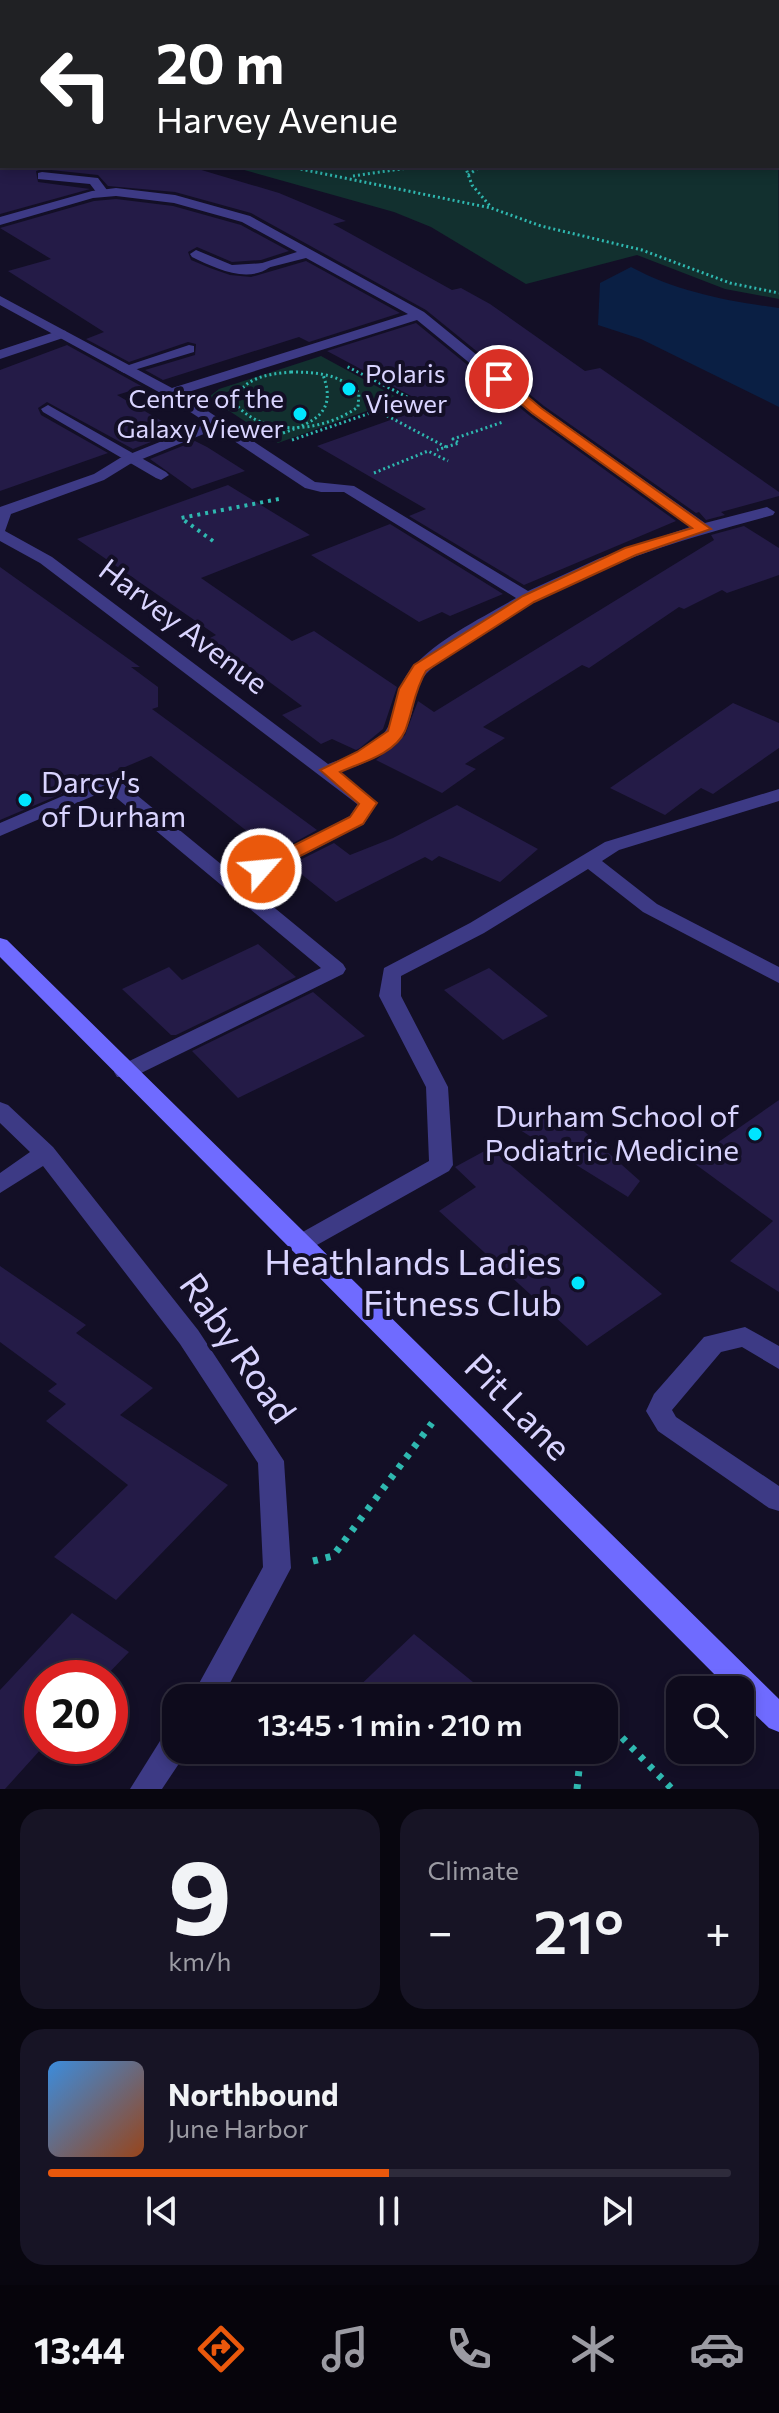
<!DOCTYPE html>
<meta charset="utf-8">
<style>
:root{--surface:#0e0b1c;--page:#171425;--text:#f1f3f6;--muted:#9b9ba3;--line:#2e2b3b;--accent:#ea580c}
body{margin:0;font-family:Commissioner,sans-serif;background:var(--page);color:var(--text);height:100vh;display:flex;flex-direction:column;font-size:30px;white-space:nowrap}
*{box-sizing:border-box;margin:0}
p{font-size:26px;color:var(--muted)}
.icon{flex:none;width:44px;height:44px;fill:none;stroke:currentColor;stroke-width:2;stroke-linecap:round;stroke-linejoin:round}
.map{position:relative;height:1789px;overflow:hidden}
.drawer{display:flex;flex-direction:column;gap:20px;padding:20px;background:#08060f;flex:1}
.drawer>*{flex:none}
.hud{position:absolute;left:0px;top:0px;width:780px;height:168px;box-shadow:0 4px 12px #0003,0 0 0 2px var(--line);background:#202124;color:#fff;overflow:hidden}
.buttons{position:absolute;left:666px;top:1676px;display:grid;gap:16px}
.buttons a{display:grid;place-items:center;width:88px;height:88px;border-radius:16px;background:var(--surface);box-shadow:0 4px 12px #0003,0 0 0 2px var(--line);font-size:40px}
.speed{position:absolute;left:24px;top:1660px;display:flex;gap:16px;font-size:40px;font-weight:700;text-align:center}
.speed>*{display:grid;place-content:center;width:104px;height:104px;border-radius:50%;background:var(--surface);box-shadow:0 4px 12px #0003,0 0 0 2px var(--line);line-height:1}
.speed .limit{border:12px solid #d22;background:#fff;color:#111}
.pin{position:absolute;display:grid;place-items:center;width:68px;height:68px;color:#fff;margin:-34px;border:4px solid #fff;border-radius:50%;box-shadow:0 2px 8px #0007}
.me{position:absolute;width:88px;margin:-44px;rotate:63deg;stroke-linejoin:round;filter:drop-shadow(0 0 6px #0008)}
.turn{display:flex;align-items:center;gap:28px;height:168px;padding:0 24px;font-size:36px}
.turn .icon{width:104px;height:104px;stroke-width:2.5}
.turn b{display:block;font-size:56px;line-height:68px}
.big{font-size:60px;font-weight:600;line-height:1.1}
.drawer .tile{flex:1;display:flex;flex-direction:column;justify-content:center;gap:12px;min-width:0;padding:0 28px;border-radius:24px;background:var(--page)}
.drawer .dial{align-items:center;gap:0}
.dial b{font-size:104px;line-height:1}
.song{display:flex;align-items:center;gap:24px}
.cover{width:96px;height:96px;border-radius:12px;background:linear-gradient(135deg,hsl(210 70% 55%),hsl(20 70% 35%))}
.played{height:8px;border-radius:4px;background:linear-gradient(90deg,var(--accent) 50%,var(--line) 50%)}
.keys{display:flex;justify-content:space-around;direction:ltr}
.heat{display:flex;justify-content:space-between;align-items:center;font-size:44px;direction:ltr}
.drawer .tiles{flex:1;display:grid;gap:20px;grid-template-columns:1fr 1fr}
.tile:last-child{grid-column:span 2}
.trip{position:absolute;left:162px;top:1684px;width:456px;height:80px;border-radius:24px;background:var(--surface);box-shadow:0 4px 12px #0003,0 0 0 2px var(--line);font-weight:600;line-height:80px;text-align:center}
.dock{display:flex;height:128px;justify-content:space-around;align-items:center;background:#06040b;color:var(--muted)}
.dock .icon{width:56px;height:56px}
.dock .active{color:var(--accent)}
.dock b{font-size:36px;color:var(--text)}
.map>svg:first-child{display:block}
</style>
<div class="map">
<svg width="779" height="1789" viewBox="0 0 779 1789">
<rect width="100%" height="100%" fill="#130f26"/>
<path fill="#12302f" d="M 0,0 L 292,0 L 2,2 L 0,110 Z
M 470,0 L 773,0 L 773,2 Z
M 778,81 L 779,299 L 725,289 L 637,255 L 526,284 L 431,227 L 394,212 L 230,166 L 778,166 Z
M 321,356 L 400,399 L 278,443 L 211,399 L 210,396 L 219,389 Z"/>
<path fill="#0a1f44" d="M 631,267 C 678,292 727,301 779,308 L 779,407 L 641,339 L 598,325 L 600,283 Z"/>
<path fill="#241b47" d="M 0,166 L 188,166 L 279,193 L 346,221 L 333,224 L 452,290 L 461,288 L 490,304 L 585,371 L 600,368 L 779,492 L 779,496 L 721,512 L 725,515 L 706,520 L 699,512 L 696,513 L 544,406 L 426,310 L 251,213 L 175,192 L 108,186 L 98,175 L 42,169 L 36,171 L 38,182 L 90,189 L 0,214 Z
M 116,199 L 173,206 L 241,225 L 289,251 L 261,260 L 232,262 L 197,247 L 188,252 L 191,260 L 210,268 L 230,275 L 251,277 L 306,261 L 400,313 L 309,342 L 299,337 L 163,380 L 145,370 L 195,355 L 196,344 L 188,342 L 129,362 L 86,339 L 104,332 L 8,271 L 51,259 L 0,228 L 94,201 Z
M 416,323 L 530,416 L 676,521 L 524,585 L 409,516 L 426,509 L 317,446 L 430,406 L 327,351 Z
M 67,345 L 143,387 L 117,395 L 179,431 L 133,449 L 47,402 L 38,408 L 41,415 L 108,453 L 0,491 L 0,370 Z
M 195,441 L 207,447 L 245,471 L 192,489 L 150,459 Z
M 228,485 L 310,535 L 201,578 L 292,641 L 314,631 L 397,687 L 383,729 L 360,748 L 356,750 L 332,739 L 321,744 L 282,715 L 302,706 L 210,638 L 216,635 L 77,539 Z
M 390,524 L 503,594 L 450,616 L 442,612 L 419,622 L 311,555 Z
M 744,526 L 779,548 L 779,575 L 727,593 L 722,590 L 684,609 L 679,607 L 589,668 L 582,665 L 483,727 L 505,738 L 465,764 L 476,769 L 442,793 L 376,760 L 405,735 L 418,701 L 434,712 L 714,540 L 711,535 Z
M 0,567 L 140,667 L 131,667 L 158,687 L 158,707 L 152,709 L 317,830 L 275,853 L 151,756 L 0,820 Z
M 733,703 L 779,723 L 779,748 L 713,794 L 701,788 L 665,815 L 610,788 Z
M 457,805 L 538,849 L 500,882 L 439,856 L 432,861 L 425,857 L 336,902 L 290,865 L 334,843 L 350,855 L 393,838 Z
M 258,944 L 296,977 L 176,1035 L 171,1035 L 122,989 L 169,967 L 182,980 Z
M 489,968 L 548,1016 L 503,1040 L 444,990 Z
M 313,992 L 365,1036 L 238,1098 L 192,1051 Z
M 779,1100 L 779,1292 L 730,1261 L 773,1221 L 691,1161 Z
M 558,1108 L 640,1181 L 628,1197 L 520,1130 Z
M 490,1148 L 577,1222 L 662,1294 L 587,1346 L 439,1211 L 476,1187 L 455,1167 Z
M 0,1266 L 86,1325 L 76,1333 L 153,1388 L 120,1415 L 228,1485 L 116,1600 L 54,1557 L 128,1485 L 46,1421 L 66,1404 L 48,1391 L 57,1384 L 0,1342 Z
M 72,1613 L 129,1652 L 104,1678 L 42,1678 L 42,1748 L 5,1789 L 0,1789 L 0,1690 Z
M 414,1634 L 473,1682 L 457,1698 L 358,1698 L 352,1693 Z"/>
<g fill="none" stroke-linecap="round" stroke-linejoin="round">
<path stroke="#2fb8b0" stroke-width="3" stroke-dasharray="2 3" stroke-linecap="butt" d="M 342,2 L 345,0
M 286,166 L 491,208 L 541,226 L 642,250 L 730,283 L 779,293
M 465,166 L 472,185 L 491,207
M 468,175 L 481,166
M 353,176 L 421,166
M 291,372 C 316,372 340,374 359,393 L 358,407 C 323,432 263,439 234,402 C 243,377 268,374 291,372 Z
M 378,411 L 446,447 L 437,450
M 283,433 C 315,422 337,412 323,375
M 292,440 L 411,399 L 346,366
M 446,447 L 459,443 L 453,439 L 503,422
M 374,473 L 428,451 L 448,461"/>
<path stroke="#2fb8b0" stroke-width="4" stroke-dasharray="3 5" stroke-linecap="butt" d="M 213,541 L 181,518 L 279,499"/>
<path stroke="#2fb8b0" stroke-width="7" stroke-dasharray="5 8" stroke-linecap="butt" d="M 313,1561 L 333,1556 L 432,1423
M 604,1719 L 672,1789
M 577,1789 L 581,1750"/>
<path fill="#3d3a85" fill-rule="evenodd" d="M 42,172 L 98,178 L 110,194 L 100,197 L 90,184 L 38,179 L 38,173 Z
M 196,250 L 232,265 L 264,263 L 270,267 C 247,284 215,268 192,257 L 190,254 Z
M 61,330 L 66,331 L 66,337 L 0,359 L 0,350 Z
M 189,345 L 194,346 L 194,352 L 124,373 L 117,369 Z
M 48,405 L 166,472 L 169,475 L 161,480 L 156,478 L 43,412 L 41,409 Z
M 109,776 L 116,778 L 343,964 L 346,969 L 343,974 L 133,1077 L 117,1077 L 114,1072 L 117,1067 L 321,968 L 107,790 L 0,836 L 0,823 Z
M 779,789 L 779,801 L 619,850 L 602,861 L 657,904 L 779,967 L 779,983 L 643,912 L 588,869 L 484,933 L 401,976 L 401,996 L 448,1087 L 453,1165 L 449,1171 L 308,1250 L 300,1253 L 292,1250 L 288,1244 L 292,1238 L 429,1161 L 426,1087 L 379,996 L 384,968 L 470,923 L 605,842 Z
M 368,797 L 377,803 L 364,824 L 268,873 L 254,873 L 251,869 L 350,816 L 361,799 Z
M 745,1327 L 779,1346 L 779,1369 L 742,1347 L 721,1352 L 672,1410 L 676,1417 L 779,1486 L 779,1511 L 769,1508 L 658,1431 L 646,1411 L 654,1394 L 704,1337 Z"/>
<path fill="#3d3a85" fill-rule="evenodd" d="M 116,188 L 175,195 L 250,216 L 424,312 L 542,408 L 705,523 L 767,507 L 775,512 L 773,515 C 652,547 526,586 430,670 C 418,680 416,694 413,708 C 404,749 375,760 339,772 L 377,803 L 368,809 L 361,807 L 40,563 L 0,541 L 0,507 L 94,474 L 120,458 L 207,423 L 166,396 L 0,305 L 0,296 L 172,388 L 408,314 L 306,258 L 259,270 L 259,264 L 297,252 L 242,222 L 174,203 L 116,196 L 93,198 L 0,225 L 0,217 L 92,191 ZM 417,320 L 532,414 L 690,527 L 600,558 L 528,591 L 354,486 L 315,482 L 182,394 ZM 216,429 L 305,488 L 321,492 L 344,492 L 516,598 C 482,618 439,638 412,668 C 402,679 398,693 395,708 C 386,746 362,752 328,764 L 52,557 L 5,531 L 11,514 L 104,480 L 130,464 Z
M 0,1102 L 8,1105 L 53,1147 L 198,1330 L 284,1461 L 291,1568 L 222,1698 L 191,1698 L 263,1567 L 258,1463 L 180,1344 L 43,1166 L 0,1193 L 0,1173 L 30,1152 L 0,1123 Z
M 176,1729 L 176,1750 L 188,1750 L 162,1789 L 130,1789 L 165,1733 Z"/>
<path fill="#6f6bff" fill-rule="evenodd" d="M 0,938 L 7,940 L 779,1699 L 779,1732 L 769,1728 L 740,1700 L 740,1690 L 730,1690 L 0,957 Z"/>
</g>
<path fill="#ea580c" stroke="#983908" stroke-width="2" d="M 494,376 L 503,376 L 541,408 L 711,529 L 636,555 L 534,602 L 426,671 C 414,691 413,711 405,731 C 395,754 360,763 340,772 L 377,803 L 363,824 L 267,873 L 255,873 L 252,869 L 255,865 L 350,817 L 359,804 L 320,770 L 357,752 L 388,731 L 399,689 L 414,665 L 523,596 L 625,548 L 692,528 L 532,413 L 494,381 Z"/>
<g fill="#00e5ff" stroke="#130f26" stroke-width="3">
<circle cx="349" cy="389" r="8"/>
<circle cx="300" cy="414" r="8"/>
<circle cx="25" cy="800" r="8"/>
<circle cx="755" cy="1134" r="8"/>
<circle cx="578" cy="1283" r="8"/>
</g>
<g text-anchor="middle" stroke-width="8" stroke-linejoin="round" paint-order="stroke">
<g font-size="26" fill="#d9d4ff" stroke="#130f26" text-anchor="start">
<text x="365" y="383">Polaris<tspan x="365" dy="30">Viewer</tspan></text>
<text x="284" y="408" text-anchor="end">Centre of the<tspan x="284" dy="30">Galaxy Viewer</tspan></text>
</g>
<g font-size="30" fill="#d9d4ff" stroke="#130f26">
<text transform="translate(183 627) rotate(37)" y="10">Harvey Avenue</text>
</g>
<g font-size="30" fill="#d9d4ff" stroke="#130f26" text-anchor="start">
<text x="41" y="793">Darcy's<tspan x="41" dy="34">of Durham</tspan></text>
<text x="739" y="1127" text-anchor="end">Durham School of<tspan x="739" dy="34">Podiatric Medicine</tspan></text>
</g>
<g font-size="36" fill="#d9d4ff" stroke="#130f26" text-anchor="end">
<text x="562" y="1275">Heathlands Ladies<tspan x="562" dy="41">Fitness Club</tspan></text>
</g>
<g font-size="36" fill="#d9d4ff" stroke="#130f26">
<text transform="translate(238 1348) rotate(55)" y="13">Raby Road</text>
<text transform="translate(518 1407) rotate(45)" y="13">Pit Lane</text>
</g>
</g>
</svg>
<div class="buttons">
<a><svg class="icon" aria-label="search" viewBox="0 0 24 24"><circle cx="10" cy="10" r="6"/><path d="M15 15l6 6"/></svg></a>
</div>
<div class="speed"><div class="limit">20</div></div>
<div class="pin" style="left:499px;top:379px;background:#d93025"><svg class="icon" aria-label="arrive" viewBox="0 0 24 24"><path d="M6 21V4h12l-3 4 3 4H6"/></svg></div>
<svg class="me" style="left:261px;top:869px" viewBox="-20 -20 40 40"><circle r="17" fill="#ea580c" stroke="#fff" stroke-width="3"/><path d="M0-11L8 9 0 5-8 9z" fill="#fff"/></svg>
<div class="trip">13:45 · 1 min · 210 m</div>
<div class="hud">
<div class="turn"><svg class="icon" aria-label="left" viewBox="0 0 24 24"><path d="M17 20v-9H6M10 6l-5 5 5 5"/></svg><div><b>20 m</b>Harvey Avenue</div></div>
</div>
</div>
<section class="drawer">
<div class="tiles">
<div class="tile dial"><b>9</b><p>km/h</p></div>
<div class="tile"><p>Climate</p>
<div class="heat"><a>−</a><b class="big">21°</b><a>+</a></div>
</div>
<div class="tile">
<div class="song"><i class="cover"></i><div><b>Northbound</b><p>June Harbor</p></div></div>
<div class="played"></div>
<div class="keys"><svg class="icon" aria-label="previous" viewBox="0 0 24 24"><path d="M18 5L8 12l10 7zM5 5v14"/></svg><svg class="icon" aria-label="pause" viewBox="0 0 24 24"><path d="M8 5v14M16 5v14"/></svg><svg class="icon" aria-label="next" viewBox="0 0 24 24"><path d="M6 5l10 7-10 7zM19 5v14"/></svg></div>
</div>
</div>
</section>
<nav class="dock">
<b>13:44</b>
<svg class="icon active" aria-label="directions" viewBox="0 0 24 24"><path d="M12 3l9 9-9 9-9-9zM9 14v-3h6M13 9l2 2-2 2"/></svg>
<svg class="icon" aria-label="music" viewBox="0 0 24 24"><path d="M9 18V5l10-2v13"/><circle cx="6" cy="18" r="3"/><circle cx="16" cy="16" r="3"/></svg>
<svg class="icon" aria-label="phone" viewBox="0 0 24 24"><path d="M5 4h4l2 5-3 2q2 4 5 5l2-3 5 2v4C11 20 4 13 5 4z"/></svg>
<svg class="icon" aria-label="climate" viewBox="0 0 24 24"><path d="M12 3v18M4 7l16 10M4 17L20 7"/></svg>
<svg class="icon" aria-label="car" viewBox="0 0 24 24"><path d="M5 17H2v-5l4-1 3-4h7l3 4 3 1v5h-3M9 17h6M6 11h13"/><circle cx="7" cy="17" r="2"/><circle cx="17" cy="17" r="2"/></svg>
</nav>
